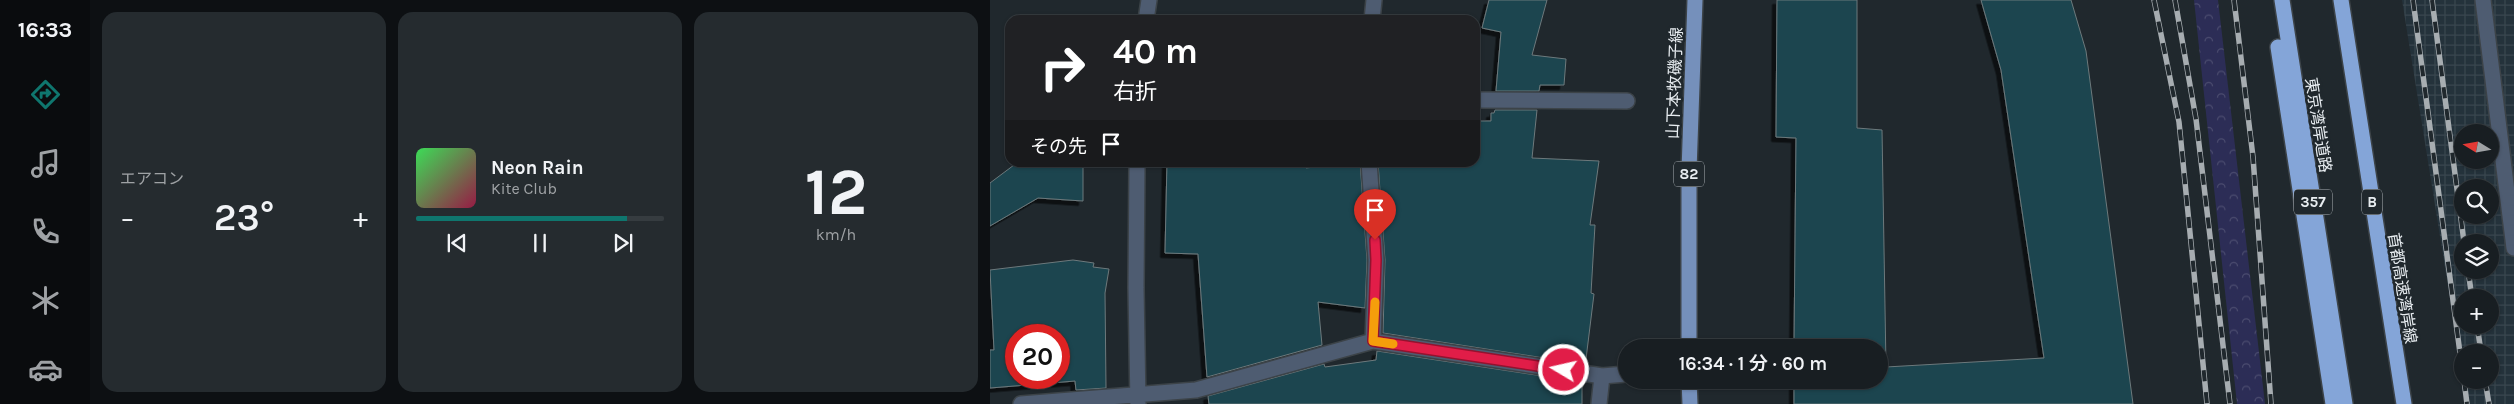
<!DOCTYPE html>
<html lang="ja">
<meta charset="utf-8">
<style>
:root{--surface:#181e22;--page:#252b2f;--text:#f1f3f6;--muted:#9fa2a5;--line:#363c40;--accent:#0f766e}
body{margin:0;font-family:Karla,"Noto Sans JP",sans-serif;background:var(--page);color:var(--text);height:100vh;display:flex;flex-direction:column;font-size:19px;white-space:nowrap}
*{box-sizing:border-box;margin:0}
p{font-size:16px;color:var(--muted)}
.icon{flex:none;width:28px;height:28px;fill:none;stroke:currentColor;stroke-width:2;stroke-linecap:round;stroke-linejoin:round}
.map{position:relative;flex:1;overflow:hidden}
.details{display:flex;flex-direction:column;gap:12px;padding:12px;background:#0d1013;width:900px}
.details>*{flex:none}
.top-card{position:absolute;left:15px;top:15px;width:475px;height:152px;border-radius:15px;box-shadow:0 1px 4px #0004,0 0 0 1px var(--line);background:#202124;color:#fff;overflow:hidden}
.needle{width:32px;rotate:281deg}
.buttons{position:absolute;left:1464px;top:124px;display:grid;gap:10px}
.buttons a{display:grid;place-items:center;width:45px;height:45px;border-radius:50%;background:var(--surface);box-shadow:0 1px 4px #0004,0 0 0 1px var(--line);font-size:25px}
.speed{position:absolute;left:15px;top:324px;display:flex;gap:10px;font-size:25px;font-weight:700;text-align:center}
.speed>*{display:grid;place-content:center;width:65px;height:65px;border-radius:50%;background:var(--surface);box-shadow:0 1px 4px #0004,0 0 0 1px var(--line);line-height:1}
.speed .limit{border:8px solid #d22;background:#fff;color:#111}
.pin{position:absolute;display:grid;place-items:center;width:42px;height:42px;color:#fff;margin:-51px -21px;border-radius:50% 50% 50% 0;rotate:-45deg;box-shadow:0 0 5px #0007}
.pin .icon{rotate:45deg}
.me{position:absolute;width:55px;margin:-28px;rotate:279deg;stroke-linejoin:round;filter:drop-shadow(0 0 4px #0008)}
.turn{display:flex;align-items:center;gap:18px;height:105px;padding:0 25px;font-size:22px}
.turn .icon{width:65px;height:65px;stroke-width:2.5}
.turn b{display:block;font-size:35px;line-height:42px}
.then{display:flex;align-items:center;height:48px;padding:0 25px;background:#0003;gap:10px;font-size:19px}
.big{font-size:38px;font-weight:600;line-height:1.1}
.details .card{flex:1;display:flex;flex-direction:column;justify-content:center;gap:8px;min-width:0;padding:0 18px;border-radius:15px;background:var(--page)}
.details .dial{align-items:center;gap:0}
.dial b{font-size:65px;line-height:1}
.song{display:flex;align-items:center;gap:15px}
.cover{width:60px;height:60px;border-radius:8px;background:linear-gradient(135deg,hsl(130 70% 55%),hsl(340 70% 35%))}
.played{height:5px;border-radius:2px;background:linear-gradient(90deg,var(--accent) 85%,var(--line) 85%)}
.keys{display:flex;justify-content:space-around;direction:ltr}
.heat{display:flex;justify-content:space-between;align-items:center;font-size:28px;direction:ltr}
.details .tiles{flex:1;display:grid;gap:12px;grid-template-columns:repeat(3,1fr)}
.trip{position:absolute;left:628px;top:339px;width:270px;height:50px;border-radius:25px;background:var(--surface);box-shadow:0 1px 4px #0004,0 0 0 1px var(--line);font-weight:600;line-height:50px;text-align:center}
main{display:flex;flex:1;min-height:0}
.tabs{display:flex;flex-direction:column;width:90px;justify-content:space-around;align-items:center;background:#0a0c0e;color:var(--muted)}
.tabs .icon{width:35px;height:35px}
.tabs .selected{color:var(--accent)}
.tabs b{font-size:22px;color:var(--text)}
.map>svg:first-child{display:block}
</style>
<main>
<nav class="tabs">
<b>16:33</b>
<svg class="icon selected" aria-label="directions" viewBox="0 0 24 24"><path d="M12 3l9 9-9 9-9-9zM9 14v-3h6M13 9l2 2-2 2"/></svg>
<svg class="icon" aria-label="music" viewBox="0 0 24 24"><path d="M9 18V5l10-2v13"/><circle cx="6" cy="18" r="3"/><circle cx="16" cy="16" r="3"/></svg>
<svg class="icon" aria-label="phone" viewBox="0 0 24 24"><path d="M5 4h4l2 5-3 2q2 4 5 5l2-3 5 2v4C11 20 4 13 5 4z"/></svg>
<svg class="icon" aria-label="climate" viewBox="0 0 24 24"><path d="M12 3v18M4 7l16 10M4 17L20 7"/></svg>
<svg class="icon" aria-label="car" viewBox="0 0 24 24"><path d="M5 17H2v-5l4-1 3-4h7l3 4 3 1v5h-3M9 17h6M6 11h13"/><circle cx="7" cy="17" r="2"/><circle cx="17" cy="17" r="2"/></svg>
</nav>
<section class="details">
<div class="tiles">
<div class="card"><p>エアコン</p>
<div class="heat"><a>−</a><b class="big">23°</b><a>+</a></div>
</div>
<div class="card">
<div class="song"><i class="cover"></i><div><b>Neon Rain</b><p>Kite Club</p></div></div>
<div class="played"></div>
<div class="keys"><svg class="icon" aria-label="previous" viewBox="0 0 24 24"><path d="M18 5L8 12l10 7zM5 5v14"/></svg><svg class="icon" aria-label="pause" viewBox="0 0 24 24"><path d="M8 5v14M16 5v14"/></svg><svg class="icon" aria-label="next" viewBox="0 0 24 24"><path d="M6 5l10 7-10 7zM19 5v14"/></svg></div>
</div>
<div class="card dial"><b>12</b><p>km/h</p></div>
</div>
</section>
<div class="map">
<svg width="1524" height="404" viewBox="0 0 1524 404">
<defs>
<pattern id="industrial-grid" width="8" height="8" patternUnits="userSpaceOnUse" patternTransform="scale(1.25)"><rect width="8" height="8" fill="#24323b"/><path d="M0 4h8M4 0v8" fill="none" stroke="#39464e"/></pattern>
<pattern id="forest-crowns" width="20" height="18" patternUnits="userSpaceOnUse" patternTransform="scale(1.25)"><rect width="20" height="18" fill="#2c2d56"/><path d="M2 6a3 3 0 1 1 6 0M12 15a3 3 0 1 1 6 0" fill="none" stroke="#4b4c6f"/></pattern>
<filter id="shadow"><feDropShadow dx="-4.5" dy="4.5" stdDeviation="0" flood-color="#0009"/></filter>
</defs>
<rect width="100%" height="100%" fill="#20282d"/>
<path fill="url(#industrial-grid)" fill-rule="evenodd" d="M 1412,0 L 1524,0 L 1524,404 L 1477,404 L 1474,380 L 1500,380 L 1500,352 L 1472,352 L 1472,373 ZM 1472,132 L 1500,132 L 1500,160 L 1472,160 ZM 1472,188 L 1500,188 L 1500,215 L 1472,215 ZM 1472,242 L 1500,242 L 1500,270 L 1472,270 ZM 1472,298 L 1500,298 L 1500,325 L 1472,325 Z"/>
<path fill="url(#forest-crowns)" d="M 1204,0 L 1228,0 L 1275,404 L 1247,404 Z"/>
<path fill="#1a454f" stroke="#6d797c" fill-rule="evenodd" filter="url(#shadow)" d="M 499,0 L 557,0 L 542,55 L 576,59 L 574,85 L 550,85 L 549,91 L 506,91 L 511,32 L 492,28 Z
M 787,0 L 867,0 L 867,128 L 892,130 L 896,367 L 1054,358 L 1011,70 L 991,0 L 1081,0 L 1096,51 L 1143,404 L 804,404 L 804,380 L 889,380 L 889,348 L 804,348 L 806,138 L 786,137 Z
M 505,110 L 547,110 L 542,158 L 609,161 L 600,225 L 605,225 L 601,293 L 604,294 L 596,359 L 593,359 L 593,364 L 393,333 L 395,260 L 388,162 L 485,162 L 485,121 L 501,121 L 501,113 L 504,113 Z
M 28,162 L 93,162 L 93,201 L 48,198 L 0,226 L 0,183 Z
M 177,162 L 316,162 L 316,168 L 370,162 L 377,260 L 375,308 L 328,302 L 332,345 L 217,377 L 208,254 L 175,253 Z
M 83,260 L 104,263 L 103,267 L 119,269 L 115,293 L 116,388 L 86,390 L 85,381 L 0,388 L 0,350 L 4,350 L 0,270 ZM 26,335 L 69,335 L 69,378 L 26,378 Z
M 387,351 L 592,382 L 592,404 L 219,404 L 218,396 L 334,364 L 335,367 L 386,360 Z"/>
<g fill="none" stroke-linecap="round" stroke-linejoin="round">
<g stroke="#3c4348" stroke-width="18">
<path id="minor" d="M 1493,0 L 1524,248
M 156,20 L 159,0
M 382,20 L 384,0
M 485,100 L 637,101
M 147,162 L 146,288 L 148,404
M 379,162 L 386,260 L 383,341
M 31,404 L 206,390 L 383,341 L 612,376 L 636,374
M 609,404 L 612,376"/>
</g>
<g stroke="#3c4348" stroke-width="18">
<path id="major" d="M 699,348 L 699,171 L 705,0
M 699,380 L 700,404"/>
</g>
<g stroke="#3c4348" stroke-width="18">
<path id="highway" d="M 1292,0 L 1355,404
M 1351,0 L 1414,404
M 1288,47 L 1343,404"/>
</g>
<use href="#minor" stroke="#4e5c71" stroke-width="15"/>
<use href="#major" stroke="#7590bb" stroke-width="15"/>
<use href="#highway" stroke="#84a5d8" stroke-width="15"/>
<g stroke="#a7adb1" stroke-width="5.5">
<path id="rail" d="M 1164,0 L 1189,122 L 1217,404
M 1185,0 L 1206,119 L 1240,404
M 1244,0 L 1263,157 L 1281,404
M 1423,0 L 1472,368
M 1442,0 L 1474,242
M 1478,270 L 1482,298
M 1487,325 L 1491,352
M 1474,380 L 1477,404
M 1495,380 L 1499,404"/>
</g>
<use href="#rail" stroke="#20282d" stroke-width="4" stroke-dasharray="11" stroke-linecap="butt"/>
</g>
<g fill="none" stroke-linecap="round" stroke-linejoin="round">
<g stroke="#92132f" stroke-width="12">
<path id="route" d="M 385,240 L 386,260 L 383,341 L 574,370"/>
</g>
<use href="#route" stroke="#e11d48" stroke-width="9"/>
<path stroke="#f59e0b" stroke-width="9" d="M 385,302 L 383,341 L 403,344"/>
</g>
<g text-anchor="middle" stroke-width="5" stroke-linejoin="round" paint-order="stroke">
<g fill="#20282d" stroke="#abb1b6" stroke-width="1">
<rect x="684" y="161.5" width="30" height="25" rx="4"/>
<rect x="1304" y="189.5" width="38" height="25" rx="4"/>
<rect x="1372" y="189.5" width="20" height="25" rx="4"/>
</g>
<g font-size="15" font-weight="bold" fill="#e7ecf0">
<text x="699" y="179">82</text>
<text x="1323" y="207">357</text>
<text x="1382" y="207">B</text>
</g>
<g font-size="16" fill="#e7ecf0" stroke="#20282d">
<text transform="translate(684 83) rotate(-88)" y="6">山下本牧磯子線</text>
<text transform="translate(1329 125) rotate(81)" y="6">東京湾岸道路</text>
<text transform="translate(1413 288) rotate(81)" y="6">首都高速湾岸線</text>
</g>
</g>
</svg>
<div class="buttons">
<a><svg class="needle" viewBox="-14 -14 28 28"><path d="M0-13l5 13h-10z" fill="#e53935"/><path d="M0 13l5-13h-10z" fill="#9fa2a5"/></svg></a>
<a><svg class="icon" aria-label="search" viewBox="0 0 24 24"><circle cx="10" cy="10" r="6"/><path d="M15 15l6 6"/></svg></a>
<a><svg class="icon" aria-label="layers" viewBox="0 0 24 24"><path d="M12 4l9 5-9 5-9-5zM3 14l9 5 9-5"/></svg></a>
<a>+</a>
<a>−</a>
</div>
<div class="speed"><div class="limit">20</div></div>
<div class="pin" style="left:385px;top:240px;background:#d93025"><svg class="icon" aria-label="arrive" viewBox="0 0 24 24"><path d="M6 21V4h12l-3 4 3 4H6"/></svg></div>
<svg class="me" style="left:574px;top:370px" viewBox="-20 -20 40 40"><circle r="17" fill="#e11d48" stroke="#fff" stroke-width="3"/><path d="M0-11L8 9 0 5-8 9z" fill="#fff"/></svg>
<div class="trip">16:34 · 1 分 · 60 m</div>
<div class="top-card">
<div class="turn"><svg class="icon" aria-label="right" viewBox="0 0 24 24"><path d="M7 20v-9h11M14 6l5 5-5 5"/></svg><div><b>40 m</b>右折</div></div>
<div class="then">その先<svg class="icon" aria-label="arrive" viewBox="0 0 24 24"><path d="M6 21V4h12l-3 4 3 4H6"/></svg></div>
</div>
</div>
</main>
